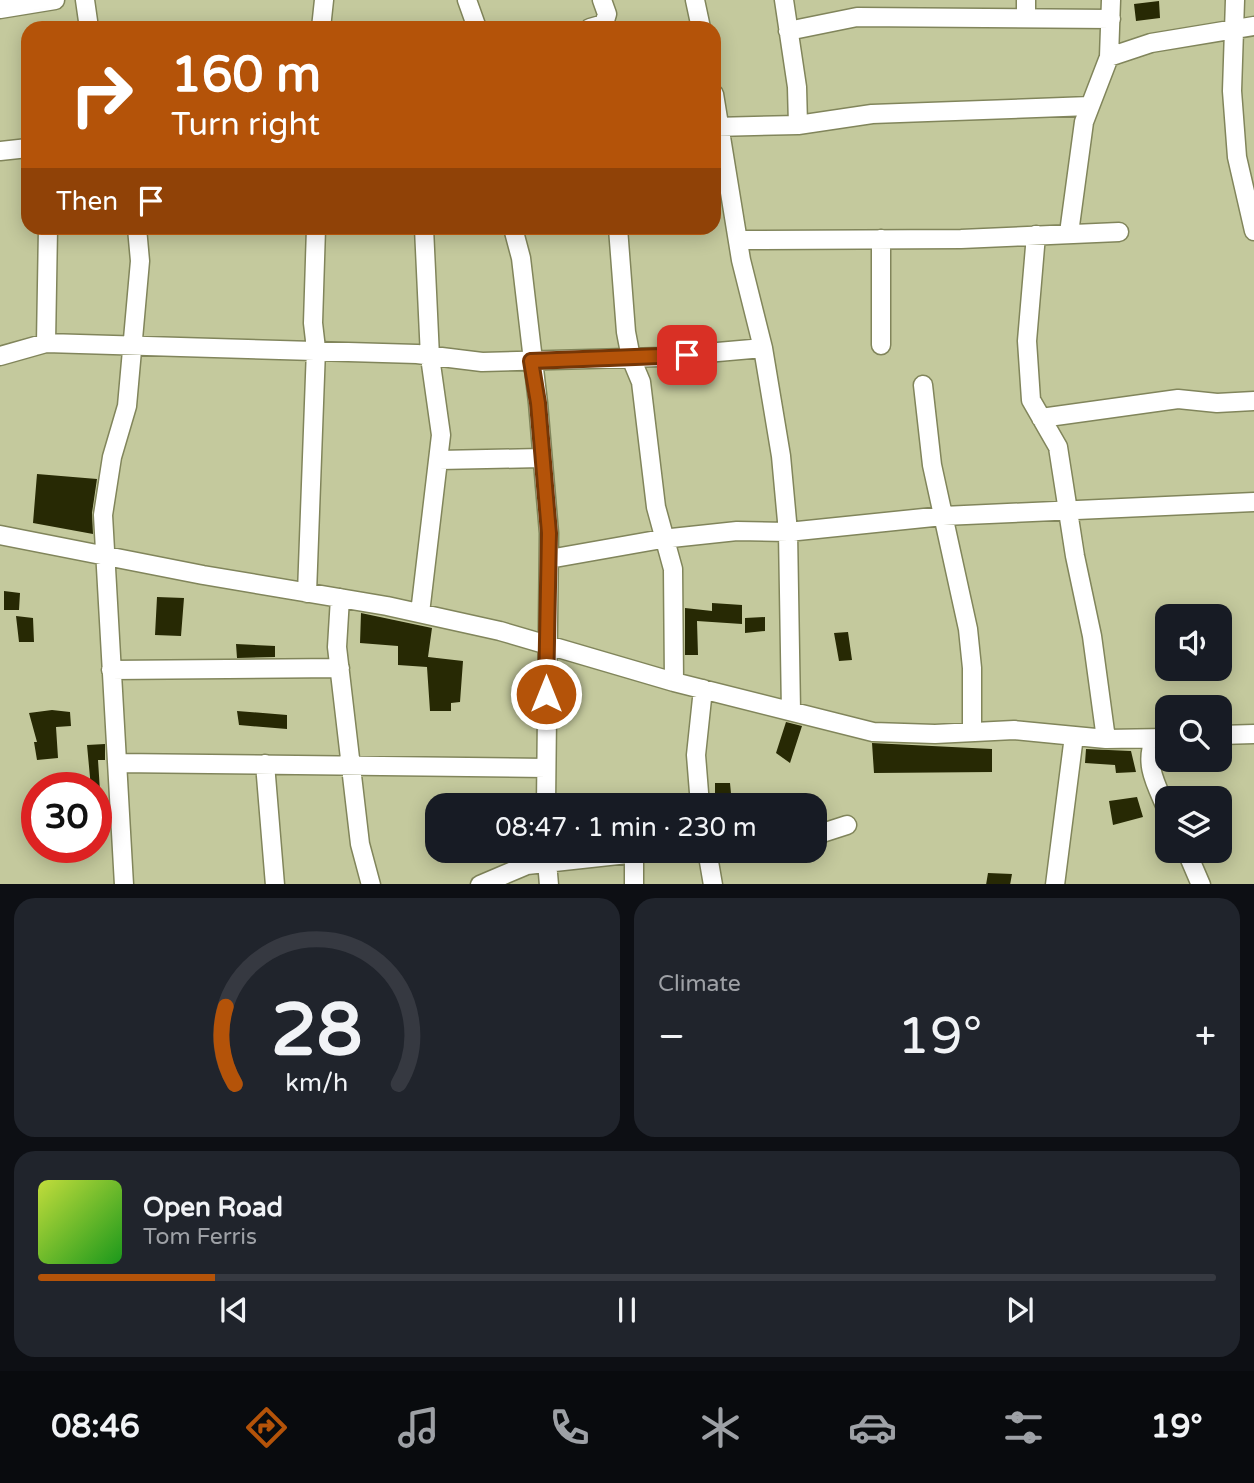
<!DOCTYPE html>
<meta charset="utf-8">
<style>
:root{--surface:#171b24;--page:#20242c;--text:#f1f3f6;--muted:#9ea1a6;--line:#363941;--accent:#b45309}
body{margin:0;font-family:"Varela Round",sans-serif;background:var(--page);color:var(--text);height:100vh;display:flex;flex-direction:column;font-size:26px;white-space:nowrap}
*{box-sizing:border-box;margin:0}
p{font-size:23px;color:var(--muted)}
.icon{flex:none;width:38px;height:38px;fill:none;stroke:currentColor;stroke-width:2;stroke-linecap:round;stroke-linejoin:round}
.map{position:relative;height:884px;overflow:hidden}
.panel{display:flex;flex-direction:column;gap:14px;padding:14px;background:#0d0f14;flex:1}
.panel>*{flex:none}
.guide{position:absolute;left:21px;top:21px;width:700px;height:214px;border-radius:21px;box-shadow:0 4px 18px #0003;background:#b45309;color:#fff;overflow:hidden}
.tools{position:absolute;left:1155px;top:604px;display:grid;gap:14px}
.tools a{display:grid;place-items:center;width:77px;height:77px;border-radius:14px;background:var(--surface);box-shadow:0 4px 18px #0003;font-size:35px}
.speed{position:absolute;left:21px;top:772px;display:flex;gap:14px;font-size:35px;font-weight:700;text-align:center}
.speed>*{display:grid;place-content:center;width:91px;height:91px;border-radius:50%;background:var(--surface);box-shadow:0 4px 18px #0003;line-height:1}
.speed .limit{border:10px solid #d22;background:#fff;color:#111}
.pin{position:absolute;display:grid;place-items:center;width:60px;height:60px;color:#fff;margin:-30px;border-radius:14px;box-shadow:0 4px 10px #0006}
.me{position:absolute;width:77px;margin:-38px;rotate:0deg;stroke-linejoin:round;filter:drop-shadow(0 0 5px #0008)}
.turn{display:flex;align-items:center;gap:24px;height:147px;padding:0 35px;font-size:32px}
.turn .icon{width:91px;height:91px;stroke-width:2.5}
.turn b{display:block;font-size:49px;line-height:60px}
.then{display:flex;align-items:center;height:66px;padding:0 35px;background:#0003;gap:14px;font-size:26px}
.big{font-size:52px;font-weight:600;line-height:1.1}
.panel .card{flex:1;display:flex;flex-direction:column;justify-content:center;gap:10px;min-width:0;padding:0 24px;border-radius:21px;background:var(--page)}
.panel .dial{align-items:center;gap:0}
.dial svg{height:182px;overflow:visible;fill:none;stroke:var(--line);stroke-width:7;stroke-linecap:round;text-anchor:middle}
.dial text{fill:var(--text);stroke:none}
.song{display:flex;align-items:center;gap:21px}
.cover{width:84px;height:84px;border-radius:10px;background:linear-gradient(135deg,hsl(70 70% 55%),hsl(120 70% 35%))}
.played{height:7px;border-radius:4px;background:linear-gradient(90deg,var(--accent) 15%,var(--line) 15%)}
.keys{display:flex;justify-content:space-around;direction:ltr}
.heat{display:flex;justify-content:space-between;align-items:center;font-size:38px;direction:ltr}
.panel .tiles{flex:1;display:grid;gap:14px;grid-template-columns:1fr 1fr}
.card:last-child{grid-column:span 2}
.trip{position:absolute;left:425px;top:793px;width:402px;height:70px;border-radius:21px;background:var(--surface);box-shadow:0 4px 18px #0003;font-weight:600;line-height:70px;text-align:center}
.menu{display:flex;height:112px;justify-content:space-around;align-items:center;background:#090b0e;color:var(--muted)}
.menu .icon{width:49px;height:49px}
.menu .active{color:var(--accent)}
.menu b{font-size:32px;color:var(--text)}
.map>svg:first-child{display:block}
</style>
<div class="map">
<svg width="1254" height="885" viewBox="0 0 1254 885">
<rect width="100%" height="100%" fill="#c4c99d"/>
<path fill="#272904" d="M 1159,1 L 1160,18 L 1136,21 L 1134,4 Z
M 37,474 L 97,479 L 92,513 L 93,534 L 33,523 Z
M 4,591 L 20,593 L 19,610 L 4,610 Z
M 157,597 L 184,598 L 181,636 L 155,635 Z
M 712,603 L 742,605 L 742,624 L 697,621 L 698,655 L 685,655 L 685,608 L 712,611 Z
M 361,613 L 432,628 L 428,657 L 463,661 L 460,702 L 451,703 L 451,711 L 430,711 L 427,667 L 398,665 L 398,646 L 360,643 Z
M 16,616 L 33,618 L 34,642 L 19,642 Z
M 765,617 L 765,631 L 745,633 L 745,618 Z
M 848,632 L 852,660 L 839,661 L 834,633 Z
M 236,644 L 275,646 L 275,657 L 237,658 Z
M 52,710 L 70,712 L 71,726 L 56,727 L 58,758 L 37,760 L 34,742 L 37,742 L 29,713 Z
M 237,711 L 287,715 L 287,729 L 239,725 Z
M 786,722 L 802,726 L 790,763 L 776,753 Z
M 872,743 L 992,749 L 992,772 L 874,773 Z
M 105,744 L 105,760 L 98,760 L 100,791 L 96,791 L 96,788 L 91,788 L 87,745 Z
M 1086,749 L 1131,751 L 1136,772 L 1116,773 L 1115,765 L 1085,763 Z
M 715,783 L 730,783 L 732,804 L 715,805 Z
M 1137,797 L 1143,817 L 1113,825 L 1109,801 Z
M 988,873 L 1012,874 L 1010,885 L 986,885 Z"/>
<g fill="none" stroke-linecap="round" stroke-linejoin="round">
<g stroke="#81855b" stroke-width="21">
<path id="minor" d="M 85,0 L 89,28
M 467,0 L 477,28
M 695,0 L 701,28
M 784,0 L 797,87 L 798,125
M 1026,0 L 1026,18
M 1235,0 L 1232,91 L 1237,157 L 1254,231
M 0,9 L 55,0
M 321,28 L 324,0
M 590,28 L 604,24 L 607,14 L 602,0
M 788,31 L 857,17 L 1111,19
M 1109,57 L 1111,0
M 714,94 L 741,260 L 763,348 L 781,456 L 788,532 L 791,711
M 714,127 L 798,125 L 872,114 L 1090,106
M 0,151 L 28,148
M 513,228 L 521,258 L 538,403 L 549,533 L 546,805
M 618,228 L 626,332 L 631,358 L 641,382 L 656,507 L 673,569 L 674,682
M 1069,233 L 1084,122 L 1109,57 L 1151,43 L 1254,26
M 1036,235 L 1027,341 L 1031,400 L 1058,447 L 1075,556 L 1092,636 L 1106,739
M 881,239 L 881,345
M 738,240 L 961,239 L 1119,232
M 46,343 L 48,228
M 0,356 L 46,343 L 417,354 L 482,362 L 661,357 L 763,348
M 923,385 L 932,465 L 968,629 L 972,668 L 972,732
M 1041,418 L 1178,399 L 1217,403 L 1254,401
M 439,460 L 541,458
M 0,535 L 203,575 L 387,606 L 500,631 L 674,682 L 873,732 L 935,734 L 1014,730 L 1106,739 L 1167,738
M 549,559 L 662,539 L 737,531 L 788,532 L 943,516 L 1254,502
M 307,593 L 316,349 L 313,323 L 316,228
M 340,598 L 337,647 L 360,844 L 371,885
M 420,613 L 441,435 L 430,357 L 424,228
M 111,670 L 340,668
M 1220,735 L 1254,734
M 1155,739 C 1143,764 1157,786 1167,810
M 118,763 L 546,768
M 265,764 L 275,885
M 700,805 L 696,755 L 703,689
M 816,835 L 847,825
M 546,850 L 549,885
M 707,850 L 713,885
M 1186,850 L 1201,885
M 634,852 L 634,885
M 124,885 L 103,515 L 112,457 L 127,406 L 140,261 L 137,228
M 480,885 L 527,865 L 664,850
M 1055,885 L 1074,736"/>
</g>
<use href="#minor" stroke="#fff" stroke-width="18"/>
</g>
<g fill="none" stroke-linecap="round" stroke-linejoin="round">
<g stroke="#753606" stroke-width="18">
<path id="route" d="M 546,694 L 549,533 L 538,403 L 531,361 L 687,355"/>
</g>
<use href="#route" stroke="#b45309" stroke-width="12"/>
</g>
</svg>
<div class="tools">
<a><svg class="icon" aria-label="sound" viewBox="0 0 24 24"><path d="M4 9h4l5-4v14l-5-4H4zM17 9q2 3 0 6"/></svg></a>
<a><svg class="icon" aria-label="search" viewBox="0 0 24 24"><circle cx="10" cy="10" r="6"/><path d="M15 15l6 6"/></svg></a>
<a><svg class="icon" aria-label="layers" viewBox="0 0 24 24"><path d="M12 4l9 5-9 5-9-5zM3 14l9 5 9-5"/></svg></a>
</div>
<div class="speed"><div class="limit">30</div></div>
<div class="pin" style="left:687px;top:355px;background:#d93025"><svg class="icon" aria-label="arrive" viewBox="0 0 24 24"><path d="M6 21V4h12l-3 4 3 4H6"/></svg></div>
<svg class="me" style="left:546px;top:694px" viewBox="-20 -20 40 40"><circle r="17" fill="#b45309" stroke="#fff" stroke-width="3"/><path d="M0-11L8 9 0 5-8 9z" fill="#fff"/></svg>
<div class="trip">08:47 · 1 min · 230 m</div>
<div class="guide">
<div class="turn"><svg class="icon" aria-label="right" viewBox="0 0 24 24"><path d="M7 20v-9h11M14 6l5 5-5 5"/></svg><div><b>160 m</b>Turn right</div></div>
<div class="then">Then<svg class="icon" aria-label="arrive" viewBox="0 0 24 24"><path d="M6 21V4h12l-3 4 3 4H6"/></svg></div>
</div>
</div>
<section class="panel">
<div class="tiles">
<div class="card dial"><svg viewBox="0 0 100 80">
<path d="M14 69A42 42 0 1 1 86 69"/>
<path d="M14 69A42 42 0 0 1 10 35" stroke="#b45309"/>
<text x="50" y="56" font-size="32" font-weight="700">28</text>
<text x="50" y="72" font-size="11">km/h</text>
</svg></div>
<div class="card"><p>Climate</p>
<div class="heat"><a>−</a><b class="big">19°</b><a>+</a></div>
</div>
<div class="card">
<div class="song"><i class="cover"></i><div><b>Open Road</b><p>Tom Ferris</p></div></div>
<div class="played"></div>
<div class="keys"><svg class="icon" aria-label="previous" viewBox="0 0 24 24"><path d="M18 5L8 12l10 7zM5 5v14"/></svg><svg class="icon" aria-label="pause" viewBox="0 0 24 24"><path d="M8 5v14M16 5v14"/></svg><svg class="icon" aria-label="next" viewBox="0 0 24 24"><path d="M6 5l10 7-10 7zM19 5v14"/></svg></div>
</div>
</div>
</section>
<nav class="menu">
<b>08:46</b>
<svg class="icon active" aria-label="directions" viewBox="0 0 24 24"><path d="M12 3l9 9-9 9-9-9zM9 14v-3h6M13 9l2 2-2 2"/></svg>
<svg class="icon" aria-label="music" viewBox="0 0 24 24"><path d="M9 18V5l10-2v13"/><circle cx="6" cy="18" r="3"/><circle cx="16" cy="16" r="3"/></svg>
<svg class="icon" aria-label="phone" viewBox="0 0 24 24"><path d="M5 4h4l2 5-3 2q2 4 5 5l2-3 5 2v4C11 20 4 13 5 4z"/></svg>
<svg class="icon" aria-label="climate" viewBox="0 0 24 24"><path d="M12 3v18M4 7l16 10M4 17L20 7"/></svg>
<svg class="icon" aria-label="car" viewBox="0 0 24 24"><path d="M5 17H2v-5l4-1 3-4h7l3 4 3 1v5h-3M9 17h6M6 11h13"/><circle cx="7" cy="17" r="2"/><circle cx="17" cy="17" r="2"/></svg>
<svg class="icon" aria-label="filters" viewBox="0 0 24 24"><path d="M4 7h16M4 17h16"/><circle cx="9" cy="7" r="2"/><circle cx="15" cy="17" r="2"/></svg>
<b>19°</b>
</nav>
